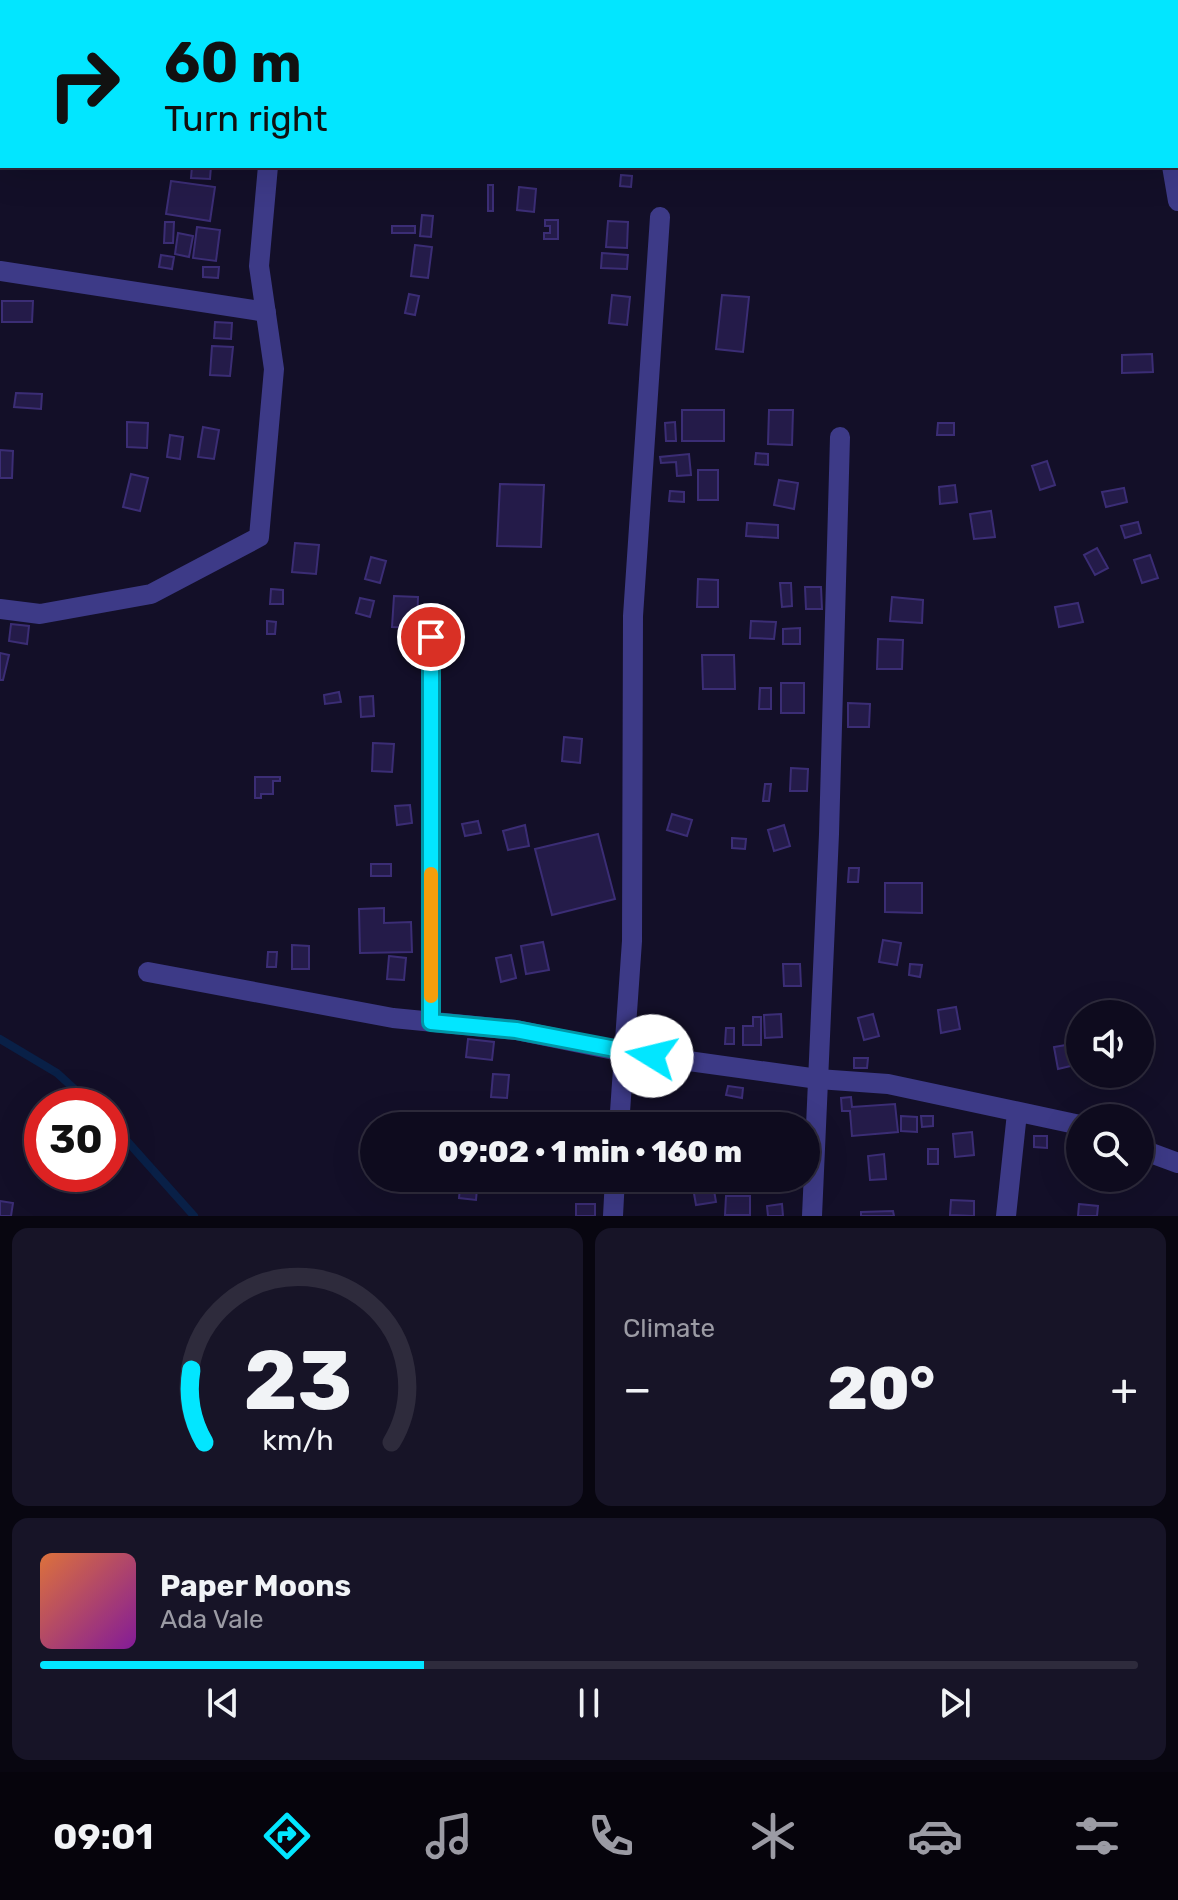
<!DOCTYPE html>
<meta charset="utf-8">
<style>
:root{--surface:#0e0b1e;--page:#171427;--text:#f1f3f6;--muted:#9b9ba4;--line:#2e2b3c;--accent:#02e6ff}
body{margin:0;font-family:Rubik,sans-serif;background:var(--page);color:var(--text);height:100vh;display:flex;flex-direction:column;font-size:30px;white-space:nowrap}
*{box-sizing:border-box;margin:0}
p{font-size:26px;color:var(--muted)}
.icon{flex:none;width:44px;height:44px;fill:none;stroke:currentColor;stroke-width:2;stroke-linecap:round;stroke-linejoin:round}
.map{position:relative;height:1216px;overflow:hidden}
.drawer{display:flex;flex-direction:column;gap:12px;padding:12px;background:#080610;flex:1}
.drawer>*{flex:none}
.hud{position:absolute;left:0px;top:0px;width:1178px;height:168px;box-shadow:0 8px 32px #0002,0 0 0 2px var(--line);background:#02e6ff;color:#111;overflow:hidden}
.tools{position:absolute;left:1066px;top:1000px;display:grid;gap:16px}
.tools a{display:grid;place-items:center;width:88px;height:88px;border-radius:50%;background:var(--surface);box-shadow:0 8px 32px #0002,0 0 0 2px var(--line);font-size:40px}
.speed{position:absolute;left:24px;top:1088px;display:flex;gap:16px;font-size:40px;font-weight:700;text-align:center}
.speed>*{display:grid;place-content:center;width:104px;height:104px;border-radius:50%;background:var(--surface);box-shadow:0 8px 32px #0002,0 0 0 2px var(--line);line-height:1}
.speed .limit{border:12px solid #d22;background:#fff;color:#111}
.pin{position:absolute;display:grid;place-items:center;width:68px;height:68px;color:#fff;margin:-34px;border:4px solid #fff;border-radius:50%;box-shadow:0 2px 8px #0007}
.me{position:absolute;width:88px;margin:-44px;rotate:279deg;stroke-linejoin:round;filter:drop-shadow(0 0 6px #0008)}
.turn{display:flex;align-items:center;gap:28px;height:168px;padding:0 32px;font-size:36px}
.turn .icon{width:104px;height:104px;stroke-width:2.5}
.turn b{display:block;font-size:56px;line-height:68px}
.big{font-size:60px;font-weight:800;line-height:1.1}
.drawer .widget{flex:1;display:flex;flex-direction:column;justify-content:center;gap:12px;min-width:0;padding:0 28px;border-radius:16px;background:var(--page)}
.drawer .dial{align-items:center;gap:0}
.dial svg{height:208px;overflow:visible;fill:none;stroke:var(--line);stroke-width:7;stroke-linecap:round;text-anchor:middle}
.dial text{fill:var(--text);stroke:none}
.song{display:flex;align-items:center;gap:24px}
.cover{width:96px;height:96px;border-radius:12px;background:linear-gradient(135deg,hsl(20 70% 55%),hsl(290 70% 35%))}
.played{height:8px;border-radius:4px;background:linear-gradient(90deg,var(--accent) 35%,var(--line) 35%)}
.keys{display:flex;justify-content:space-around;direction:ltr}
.heat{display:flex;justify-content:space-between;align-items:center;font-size:44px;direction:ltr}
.drawer .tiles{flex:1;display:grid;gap:12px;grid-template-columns:1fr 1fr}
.widget:last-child{grid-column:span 2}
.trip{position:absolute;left:360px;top:1112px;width:460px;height:80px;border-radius:40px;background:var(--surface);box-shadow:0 8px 32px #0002,0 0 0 2px var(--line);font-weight:800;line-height:80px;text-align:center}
.tabs{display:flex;height:128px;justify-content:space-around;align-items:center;background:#06040c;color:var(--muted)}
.tabs .icon{width:56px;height:56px}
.tabs .active{color:var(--accent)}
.tabs b{font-size:36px;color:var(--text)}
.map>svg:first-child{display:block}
</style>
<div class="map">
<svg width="1178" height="1216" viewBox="0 0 1178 1216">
<rect width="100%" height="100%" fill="#130f28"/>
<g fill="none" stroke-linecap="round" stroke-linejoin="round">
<path stroke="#092047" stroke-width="8" d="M 0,1039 L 57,1073 L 93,1106
M 110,1122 L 194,1216"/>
</g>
<path fill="#241b49" stroke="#3b2d75" stroke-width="2" d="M 192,166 L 211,166 L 210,179 L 191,178 Z
M 621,175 L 632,176 L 631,187 L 620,186 Z
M 171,181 L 215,187 L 210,221 L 166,214 Z
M 488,185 L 493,185 L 493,211 L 488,211 Z
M 519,187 L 536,189 L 534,212 L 517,210 Z
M 422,215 L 433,216 L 431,237 L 420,236 Z
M 545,220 L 558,220 L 558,239 L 544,239 L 544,233 L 550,233 L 550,226 L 545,226 Z
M 608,221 L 628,222 L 627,248 L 606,247 Z
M 165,222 L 174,222 L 173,243 L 164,243 Z
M 392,226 L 415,226 L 415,233 L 392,233 Z
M 197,227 L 220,230 L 216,261 L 193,258 Z
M 178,233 L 193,236 L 189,257 L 175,254 Z
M 415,245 L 432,247 L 428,278 L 411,276 Z
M 602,253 L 628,255 L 627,269 L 601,268 Z
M 161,255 L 174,257 L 172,269 L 159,267 Z
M 203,267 L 219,267 L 218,278 L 203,277 Z
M 409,294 L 419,296 L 415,315 L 405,313 Z
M 612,295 L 630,297 L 627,325 L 609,323 Z
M 722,295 L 749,297 L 743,352 L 716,349 Z
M 2,301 L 33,301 L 32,322 L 2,322 Z
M 215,322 L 232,323 L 231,339 L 214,338 Z
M 212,346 L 233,347 L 230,376 L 210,375 Z
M 1152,354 L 1153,372 L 1122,373 L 1122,355 Z
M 16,393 L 42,394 L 41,409 L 14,407 Z
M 682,410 L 724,410 L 724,441 L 682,441 Z
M 769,410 L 793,410 L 792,445 L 768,444 Z
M 127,422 L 148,423 L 147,448 L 127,447 Z
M 675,422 L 676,441 L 666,441 L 665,423 Z
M 938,423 L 954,423 L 954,435 L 937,435 Z
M 203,427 L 219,430 L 214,459 L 198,457 Z
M 170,435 L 183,437 L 180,459 L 167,457 Z
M 0,450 L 13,451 L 12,478 L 0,478 Z
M 756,453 L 768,454 L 768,465 L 755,464 Z
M 689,454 L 691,475 L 677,476 L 676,462 L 661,463 L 660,457 Z
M 1047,461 L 1055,485 L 1040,490 L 1032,466 Z
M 698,470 L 718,470 L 718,500 L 698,500 Z
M 131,474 L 148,478 L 140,511 L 123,507 Z
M 779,480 L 798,483 L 794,509 L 774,505 Z
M 500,484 L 544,485 L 541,547 L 497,546 Z
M 955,485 L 957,502 L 940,504 L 939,487 Z
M 1124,488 L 1127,502 L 1106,507 L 1102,492 Z
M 670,491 L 684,492 L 684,502 L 669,501 Z
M 991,511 L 995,537 L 974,539 L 970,514 Z
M 1138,522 L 1141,533 L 1125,538 L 1121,526 Z
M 747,523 L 778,525 L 778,538 L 746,536 Z
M 295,543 L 319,545 L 316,574 L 292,572 Z
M 1097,548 L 1108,568 L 1095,575 L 1084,555 Z
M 1150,555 L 1158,578 L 1142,583 L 1134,560 Z
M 371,557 L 386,561 L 380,583 L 365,579 Z
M 698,579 L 718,580 L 718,607 L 697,607 Z
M 780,583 L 791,583 L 792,606 L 782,607 Z
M 805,587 L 821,587 L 822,609 L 806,609 Z
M 271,589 L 283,590 L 283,604 L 270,604 Z
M 394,596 L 418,597 L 417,628 L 392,627 Z
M 892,597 L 923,600 L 922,623 L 890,621 Z
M 360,598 L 374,601 L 370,617 L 356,613 Z
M 1078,603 L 1083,622 L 1059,627 L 1055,607 Z
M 267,621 L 276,622 L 275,634 L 267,634 Z
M 751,621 L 776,622 L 774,639 L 750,638 Z
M 11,624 L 29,626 L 27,644 L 9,641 Z
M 800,628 L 800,644 L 783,644 L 783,629 Z
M 878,639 L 903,640 L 902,669 L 877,669 Z
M 0,653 L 9,655 L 3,680 L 0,680 Z
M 702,655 L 734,655 L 735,689 L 703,689 Z
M 781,683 L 804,683 L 804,713 L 781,713 Z
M 760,688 L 771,688 L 771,709 L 759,709 Z
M 339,692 L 341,702 L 325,704 L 324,695 Z
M 373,696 L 374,716 L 361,717 L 360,697 Z
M 848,703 L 870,704 L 869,727 L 848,727 Z
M 564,737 L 582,739 L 580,763 L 562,761 Z
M 373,743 L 394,744 L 392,772 L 372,771 Z
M 791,768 L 808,769 L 807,791 L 790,791 Z
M 255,777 L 280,777 L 280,781 L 273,781 L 273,794 L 261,794 L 261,798 L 255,798 Z
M 765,784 L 771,784 L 769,801 L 763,801 Z
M 410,805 L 412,823 L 397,825 L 395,806 Z
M 672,814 L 692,820 L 687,836 L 667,830 Z
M 478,821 L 481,833 L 465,836 L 462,824 Z
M 525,825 L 529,846 L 508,850 L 503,831 Z
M 784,825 L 790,846 L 774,851 L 768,830 Z
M 598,834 L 615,899 L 552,915 L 535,849 Z
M 732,838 L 746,839 L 745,849 L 732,848 Z
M 371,864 L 391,864 L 391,876 L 371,876 Z
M 849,868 L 859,868 L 858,882 L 848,882 Z
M 885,883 L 922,883 L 922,913 L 885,912 Z
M 384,908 L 384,923 L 411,922 L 412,952 L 360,953 L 359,909 Z
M 883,940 L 901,943 L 897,965 L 879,962 Z
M 543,942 L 549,970 L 526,974 L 521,946 Z
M 292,945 L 309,946 L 309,969 L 292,969 Z
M 268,952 L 277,952 L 276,967 L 267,967 Z
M 511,955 L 516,978 L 501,982 L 496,958 Z
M 389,956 L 406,958 L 404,980 L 387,979 Z
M 783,964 L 800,964 L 801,986 L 784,986 Z
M 910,964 L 922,965 L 920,977 L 909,975 Z
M 956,1007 L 960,1029 L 941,1033 L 938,1010 Z
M 781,1014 L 782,1037 L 765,1038 L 764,1015 Z
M 873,1014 L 879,1036 L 864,1040 L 858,1018 Z
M 753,1017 L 761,1017 L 761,1045 L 743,1045 L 743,1026 L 753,1026 Z
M 726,1028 L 734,1028 L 734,1044 L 725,1044 Z
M 468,1039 L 494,1042 L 492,1060 L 466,1057 Z
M 1072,1044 L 1075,1065 L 1058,1069 L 1054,1047 Z
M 854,1058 L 868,1058 L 867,1068 L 854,1068 Z
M 493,1074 L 509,1075 L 507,1098 L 491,1097 Z
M 728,1086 L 743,1088 L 742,1098 L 726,1095 Z
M 851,1097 L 852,1107 L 895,1104 L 898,1132 L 852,1136 L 850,1111 L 842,1111 L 841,1098 Z
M 901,1116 L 917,1117 L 917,1132 L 901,1131 Z
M 921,1116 L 933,1116 L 933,1126 L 922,1127 Z
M 552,1119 L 574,1121 L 574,1126 L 551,1126 Z
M 972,1132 L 974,1155 L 955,1157 L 953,1134 Z
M 1034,1136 L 1047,1136 L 1047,1148 L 1034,1147 Z
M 928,1149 L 938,1149 L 938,1164 L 928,1164 Z
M 884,1154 L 886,1179 L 870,1180 L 868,1156 Z
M 461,1178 L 478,1178 L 476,1200 L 459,1198 Z
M 712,1179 L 716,1202 L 696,1205 L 692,1182 Z
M 726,1196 L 750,1196 L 750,1215 L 725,1215 Z
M 951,1200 L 974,1201 L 974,1216 L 950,1215 Z
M 0,1201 L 13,1203 L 11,1216 L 0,1216 Z
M 576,1204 L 595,1204 L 595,1216 L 576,1216 Z
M 782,1204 L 783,1216 L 768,1216 L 767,1206 Z
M 1079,1204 L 1098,1206 L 1097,1216 L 1078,1216 Z
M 893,1211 L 894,1216 L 861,1216 L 861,1212 Z"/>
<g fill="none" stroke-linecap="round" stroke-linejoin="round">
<path stroke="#3d3a87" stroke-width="20" d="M 1150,0 L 1150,2
M 363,2 L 364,0
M 1172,166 L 1178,201
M 0,271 L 266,312
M 0,609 L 40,614 L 151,594 L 259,537 L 274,369 L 259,266 L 268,166
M 148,972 L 393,1018 L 516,1030 L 624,1052 L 818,1079 L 888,1084 L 1080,1125
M 431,1022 L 431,637
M 619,1126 L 632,941 L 633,616 L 660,217
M 1140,1149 L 1178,1163
M 613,1216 L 615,1178
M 812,1216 L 829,834 L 840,437
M 1006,1216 L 1017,1113"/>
</g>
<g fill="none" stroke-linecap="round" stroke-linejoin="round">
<g stroke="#0196a6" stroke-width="20">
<path id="route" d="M 431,637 L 431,1022 L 516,1030 L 652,1056"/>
</g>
<use href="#route" stroke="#02e6ff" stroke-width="14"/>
<path stroke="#f59e0b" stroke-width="14" d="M 431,996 L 431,874"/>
</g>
</svg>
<div class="tools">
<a><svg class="icon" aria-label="sound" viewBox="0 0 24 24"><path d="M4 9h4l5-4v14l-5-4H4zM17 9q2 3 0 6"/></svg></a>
<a><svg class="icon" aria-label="search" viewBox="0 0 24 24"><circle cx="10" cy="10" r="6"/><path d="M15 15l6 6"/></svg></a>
</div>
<div class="speed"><div class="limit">30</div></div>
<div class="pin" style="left:431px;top:637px;background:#d93025"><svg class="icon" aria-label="arrive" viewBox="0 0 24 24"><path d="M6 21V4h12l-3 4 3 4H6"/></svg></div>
<svg class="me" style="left:652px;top:1056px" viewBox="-20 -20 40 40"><circle r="19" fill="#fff"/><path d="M0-13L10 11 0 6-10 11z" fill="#02e6ff"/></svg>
<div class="trip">09:02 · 1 min · 160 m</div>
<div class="hud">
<div class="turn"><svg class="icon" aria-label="right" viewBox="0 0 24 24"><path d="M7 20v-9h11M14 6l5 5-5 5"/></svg><div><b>60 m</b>Turn right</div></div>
</div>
</div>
<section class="drawer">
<div class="tiles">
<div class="widget dial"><svg viewBox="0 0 100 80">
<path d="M14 69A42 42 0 1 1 86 69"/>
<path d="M14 69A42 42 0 0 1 9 41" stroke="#02e6ff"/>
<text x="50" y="56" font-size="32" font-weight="700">23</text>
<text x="50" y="72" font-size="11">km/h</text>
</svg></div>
<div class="widget"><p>Climate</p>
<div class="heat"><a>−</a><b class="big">20°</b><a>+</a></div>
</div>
<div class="widget">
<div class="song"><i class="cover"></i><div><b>Paper Moons</b><p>Ada Vale</p></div></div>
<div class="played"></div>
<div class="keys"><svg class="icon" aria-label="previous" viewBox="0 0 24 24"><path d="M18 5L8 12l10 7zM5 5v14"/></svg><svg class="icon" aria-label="pause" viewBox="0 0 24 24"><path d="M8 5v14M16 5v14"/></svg><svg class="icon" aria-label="next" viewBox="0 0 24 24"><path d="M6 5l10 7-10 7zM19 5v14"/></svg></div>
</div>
</div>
</section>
<nav class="tabs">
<b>09:01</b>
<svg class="icon active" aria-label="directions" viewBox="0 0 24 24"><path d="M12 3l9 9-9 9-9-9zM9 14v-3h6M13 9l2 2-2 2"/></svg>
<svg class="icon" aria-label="music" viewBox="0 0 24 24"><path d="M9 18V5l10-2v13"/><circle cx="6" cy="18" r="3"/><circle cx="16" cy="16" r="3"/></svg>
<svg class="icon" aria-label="phone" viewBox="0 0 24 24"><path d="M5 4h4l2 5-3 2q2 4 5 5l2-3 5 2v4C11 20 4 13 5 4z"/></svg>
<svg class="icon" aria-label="climate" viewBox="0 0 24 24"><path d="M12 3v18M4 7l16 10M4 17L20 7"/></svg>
<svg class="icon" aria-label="car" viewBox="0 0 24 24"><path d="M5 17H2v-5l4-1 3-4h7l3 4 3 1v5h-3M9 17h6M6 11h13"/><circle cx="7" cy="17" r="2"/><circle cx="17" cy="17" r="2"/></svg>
<svg class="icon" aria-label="filters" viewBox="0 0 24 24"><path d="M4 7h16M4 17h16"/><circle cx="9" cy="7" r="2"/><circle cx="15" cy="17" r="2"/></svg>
</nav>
